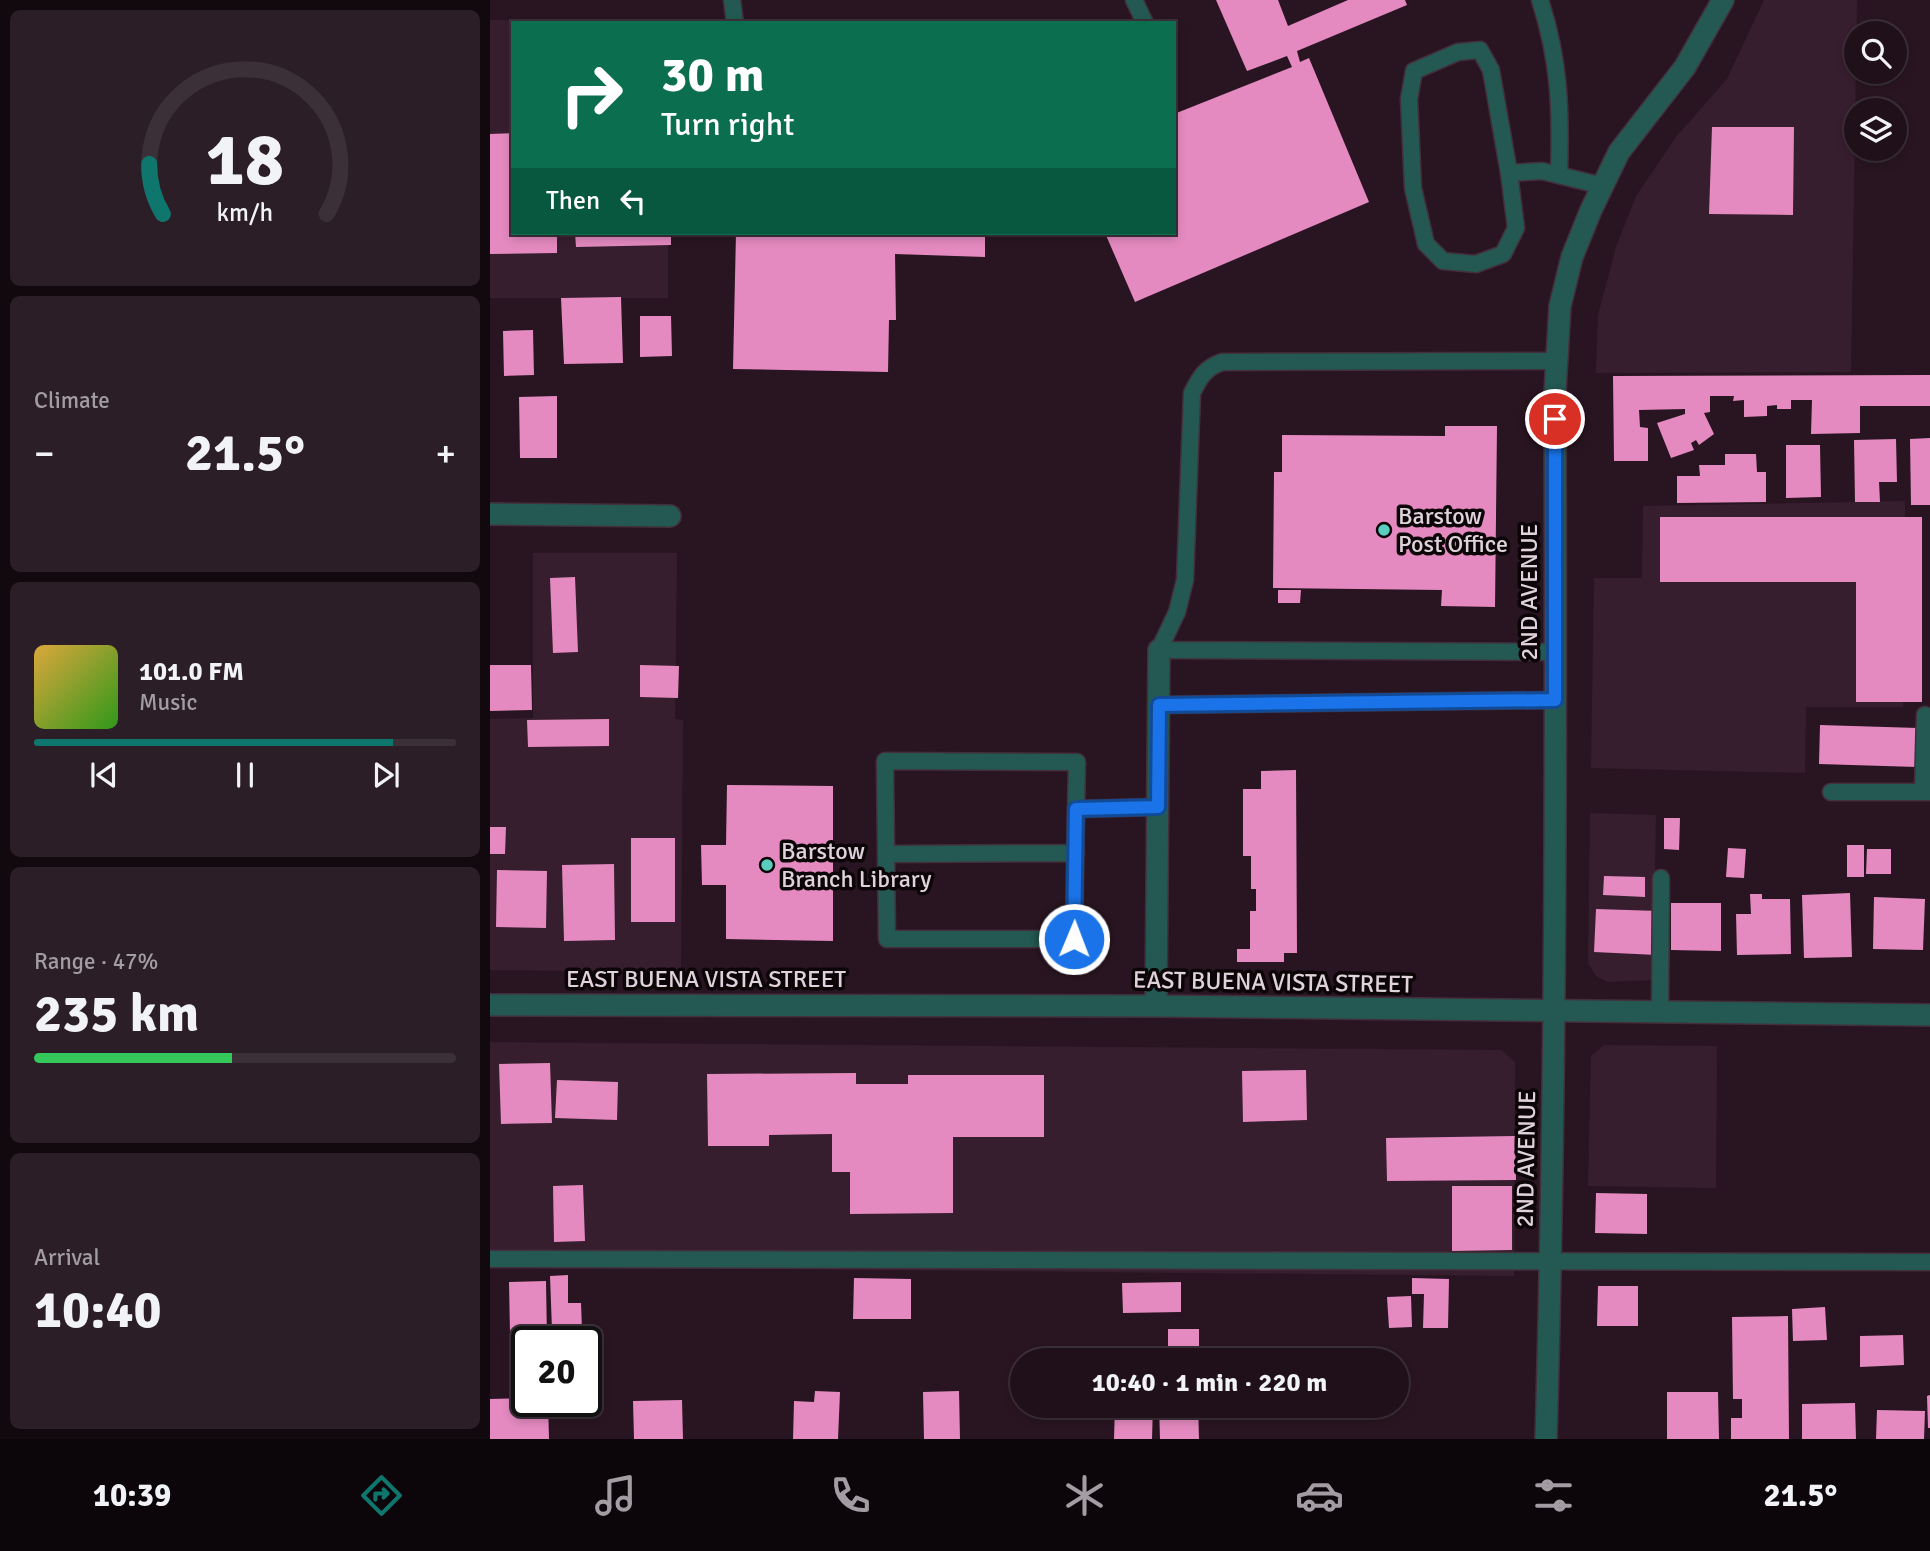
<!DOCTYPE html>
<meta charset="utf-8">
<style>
:root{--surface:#1f1019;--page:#2c1e26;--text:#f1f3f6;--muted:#a19da2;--line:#3c3038;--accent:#0f766e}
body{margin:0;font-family:Signika,sans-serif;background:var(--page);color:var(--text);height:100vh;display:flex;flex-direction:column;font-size:26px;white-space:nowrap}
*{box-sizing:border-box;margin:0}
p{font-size:23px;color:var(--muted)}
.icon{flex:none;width:38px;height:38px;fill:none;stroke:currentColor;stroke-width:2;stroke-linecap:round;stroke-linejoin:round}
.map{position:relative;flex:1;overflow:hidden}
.panel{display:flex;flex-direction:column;gap:10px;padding:10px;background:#11090e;width:490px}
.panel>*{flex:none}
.guide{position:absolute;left:21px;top:21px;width:665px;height:214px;border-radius:0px;box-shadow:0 4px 10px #0003,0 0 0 2px var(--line);background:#0b6e4f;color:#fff;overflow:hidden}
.controls{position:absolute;left:1354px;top:21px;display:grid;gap:14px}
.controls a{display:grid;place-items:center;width:63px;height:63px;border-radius:50%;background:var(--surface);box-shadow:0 4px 10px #0003,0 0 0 2px var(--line);font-size:35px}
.speed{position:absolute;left:21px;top:1326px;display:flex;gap:14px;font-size:35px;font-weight:700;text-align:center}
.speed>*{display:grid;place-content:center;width:91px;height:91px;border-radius:50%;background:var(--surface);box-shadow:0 4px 10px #0003,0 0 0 2px var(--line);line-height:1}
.speed .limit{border:4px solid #111;border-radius:10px;background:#fff;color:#111}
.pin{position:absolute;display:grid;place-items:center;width:60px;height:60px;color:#fff;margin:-30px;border:4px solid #fff;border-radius:50%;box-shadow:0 2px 7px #0007}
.me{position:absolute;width:77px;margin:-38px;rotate:1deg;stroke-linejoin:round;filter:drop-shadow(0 0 5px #0008)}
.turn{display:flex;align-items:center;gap:24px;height:147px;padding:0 35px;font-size:32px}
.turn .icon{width:91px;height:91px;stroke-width:2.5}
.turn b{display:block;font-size:49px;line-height:60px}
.then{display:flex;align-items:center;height:66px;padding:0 35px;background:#0003;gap:14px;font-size:26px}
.big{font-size:52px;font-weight:700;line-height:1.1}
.panel .tile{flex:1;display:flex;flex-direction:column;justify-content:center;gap:10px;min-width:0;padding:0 24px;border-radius:10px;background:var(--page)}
.panel .dial{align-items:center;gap:0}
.dial svg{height:182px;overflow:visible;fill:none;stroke:var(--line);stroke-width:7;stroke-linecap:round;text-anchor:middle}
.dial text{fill:var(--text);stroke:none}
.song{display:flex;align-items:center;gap:21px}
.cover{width:84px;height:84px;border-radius:10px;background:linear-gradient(135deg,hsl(40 70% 55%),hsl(110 70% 35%))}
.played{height:7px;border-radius:4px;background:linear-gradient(90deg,var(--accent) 85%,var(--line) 85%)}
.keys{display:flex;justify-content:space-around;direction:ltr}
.heat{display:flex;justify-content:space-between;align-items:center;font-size:38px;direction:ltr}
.charge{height:10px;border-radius:5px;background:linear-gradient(90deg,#34c759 47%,var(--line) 0)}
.trip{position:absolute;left:520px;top:1348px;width:399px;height:70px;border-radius:35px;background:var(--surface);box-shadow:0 4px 10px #0003,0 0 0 2px var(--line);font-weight:700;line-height:70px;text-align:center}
.tabs{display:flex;height:112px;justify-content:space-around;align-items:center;background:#0c060a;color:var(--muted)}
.tabs .icon{width:49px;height:49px}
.tabs .active{color:var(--accent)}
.tabs b{font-size:32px;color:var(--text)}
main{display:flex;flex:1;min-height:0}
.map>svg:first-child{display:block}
</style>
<main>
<section class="panel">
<div class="tile dial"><svg viewBox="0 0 100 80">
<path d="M14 69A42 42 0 1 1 86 69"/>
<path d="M14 69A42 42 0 0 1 8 47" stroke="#0f766e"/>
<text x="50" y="56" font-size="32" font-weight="700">18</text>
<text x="50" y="72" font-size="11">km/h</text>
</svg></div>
<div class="tile"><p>Climate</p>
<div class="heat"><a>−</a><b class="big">21.5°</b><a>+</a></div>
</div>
<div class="tile">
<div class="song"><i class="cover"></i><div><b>101.0 FM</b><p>Music</p></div></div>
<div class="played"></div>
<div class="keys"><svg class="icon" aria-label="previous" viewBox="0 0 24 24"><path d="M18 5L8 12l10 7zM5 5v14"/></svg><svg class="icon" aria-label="pause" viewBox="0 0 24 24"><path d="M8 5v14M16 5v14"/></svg><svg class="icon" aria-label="next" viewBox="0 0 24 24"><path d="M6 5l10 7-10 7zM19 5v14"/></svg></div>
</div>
<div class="tile"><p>Range · 47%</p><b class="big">235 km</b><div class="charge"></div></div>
<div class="tile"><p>Arrival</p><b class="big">10:40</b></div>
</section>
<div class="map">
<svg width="1440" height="1439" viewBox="0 0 1440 1439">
<rect width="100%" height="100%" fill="#291521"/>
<path fill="#371e2e" d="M 1274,0 L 1367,0 L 1361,372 L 1106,373 L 1108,315 L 1126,247 L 1146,196 L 1186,137 L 1237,79 Z
M 0,20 L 180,22 L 23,23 L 23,233 L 178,233 L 178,298 L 0,298 Z
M 1415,501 L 1413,707 L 1316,707 L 1315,773 L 1101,768 L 1104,578 L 1152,578 L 1153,506 Z
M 43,553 L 187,553 L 185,719 L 193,720 L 191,972 L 0,970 L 0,719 L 43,718 Z
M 1100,813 L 1166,815 L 1163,980 L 1118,982 L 1106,976 L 1098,963 Z
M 0,1042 L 1011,1050 L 1025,1062 L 1024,1276 L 0,1266 Z
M 1114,1045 L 1227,1046 L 1226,1188 L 1098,1186 L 1101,1056 Z"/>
<path fill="#e48ac0" d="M 726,0 L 788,0 L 798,26 L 858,0 L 915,0 L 917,5 L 807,51 L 810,62 L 819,58 L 879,202 L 645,302 L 615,233 L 684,233 L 684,114 L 802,67 L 797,56 L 757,71 Z
M 1222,127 L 1304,127 L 1303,215 L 1219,214 Z
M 23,133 L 23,233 L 67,233 L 67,253 L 0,254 L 0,134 Z
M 85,233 L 181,233 L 181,245 L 86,247 Z
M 246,233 L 495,233 L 495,257 L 405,254 L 406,320 L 399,320 L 398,372 L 243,369 Z
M 131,297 L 133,363 L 74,364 L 71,298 Z
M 150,316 L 181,316 L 182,356 L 150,357 Z
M 43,330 L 44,375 L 14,376 L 13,331 Z
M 1440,375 L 1440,406 L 1370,406 L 1370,433 L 1321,434 L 1322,400 L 1301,400 L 1301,409 L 1287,409 L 1287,405 L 1277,406 L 1277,416 L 1254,417 L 1254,400 L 1243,401 L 1244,396 L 1220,396 L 1220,412 L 1214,413 L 1224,434 L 1209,445 L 1206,440 L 1201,443 L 1204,450 L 1181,458 L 1167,423 L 1195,414 L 1195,409 L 1149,410 L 1150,427 L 1158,428 L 1158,461 L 1124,461 L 1123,376 Z
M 67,396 L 67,458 L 30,458 L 29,397 Z
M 955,426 L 1007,426 L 1005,607 L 951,606 L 952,590 L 783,588 L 784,472 L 792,472 L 792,435 L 955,436 Z
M 1440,438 L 1440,505 L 1421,505 L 1420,439 Z
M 1406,439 L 1407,482 L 1389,482 L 1390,502 L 1365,502 L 1364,440 Z
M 1296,445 L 1330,445 L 1331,497 L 1296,498 Z
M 1235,454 L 1266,454 L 1267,472 L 1276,472 L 1276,502 L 1187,503 L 1187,476 L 1210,476 L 1209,465 L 1235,465 Z
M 1170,517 L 1432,517 L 1432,702 L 1366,702 L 1366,582 L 1170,582 Z
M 85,577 L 88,652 L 63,653 L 60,578 Z
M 788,590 L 811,590 L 810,603 L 788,603 Z
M 0,665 L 41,665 L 42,710 L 0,711 Z
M 150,665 L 189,666 L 188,698 L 150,697 Z
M 119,719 L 119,746 L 38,747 L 37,720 Z
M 1330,725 L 1428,728 L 1427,767 L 1329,764 Z
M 806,770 L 807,953 L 794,953 L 794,962 L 747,962 L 747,949 L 760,949 L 760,911 L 766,911 L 766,889 L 761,889 L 761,856 L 753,856 L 753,789 L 771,789 L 771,771 Z
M 237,785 L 343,786 L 343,941 L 236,939 L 236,885 L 212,885 L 211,845 L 236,845 Z
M 1174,818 L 1190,818 L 1189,850 L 1174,849 Z
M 0,827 L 16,827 L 15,854 L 0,854 Z
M 141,838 L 185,838 L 185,922 L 141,922 Z
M 1357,845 L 1374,845 L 1374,877 L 1357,877 Z
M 1238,848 L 1256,849 L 1254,878 L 1236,877 Z
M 1377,849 L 1401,849 L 1401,874 L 1376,874 Z
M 124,864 L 125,940 L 74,941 L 72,865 Z
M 7,870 L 57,871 L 56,928 L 6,927 Z
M 1114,876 L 1155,877 L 1155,897 L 1113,895 Z
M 1360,893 L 1362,957 L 1314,958 L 1312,895 Z
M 1260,894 L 1272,894 L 1272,899 L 1300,899 L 1301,954 L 1247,955 L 1246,914 L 1261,914 Z
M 1384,897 L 1435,899 L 1433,950 L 1383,949 Z
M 1181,903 L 1231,903 L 1231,951 L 1181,950 Z
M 1106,909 L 1169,911 L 1167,955 L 1104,952 Z
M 60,1063 L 62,1123 L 11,1124 L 9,1064 Z
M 816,1070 L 817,1120 L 753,1122 L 752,1071 Z
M 366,1073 L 366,1084 L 418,1084 L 418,1075 L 554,1075 L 554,1137 L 463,1137 L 463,1213 L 360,1214 L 360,1172 L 342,1172 L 342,1134 L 279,1135 L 279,1146 L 218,1146 L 217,1074 Z
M 67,1080 L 128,1082 L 127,1120 L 65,1118 Z
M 1025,1136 L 1026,1180 L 897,1181 L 896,1138 Z
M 93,1185 L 95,1241 L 64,1242 L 63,1186 Z
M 962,1186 L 1022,1186 L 1022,1250 L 962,1251 Z
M 1106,1193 L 1157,1194 L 1157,1234 L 1105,1233 Z
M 78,1275 L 78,1303 L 91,1303 L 92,1329 L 62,1330 L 60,1276 Z
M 364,1278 L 421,1279 L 421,1319 L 363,1319 Z
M 922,1278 L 959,1279 L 958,1328 L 933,1328 L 934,1294 L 922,1294 Z
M 56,1281 L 57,1342 L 37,1342 L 37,1387 L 21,1387 L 19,1282 Z
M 691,1282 L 691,1312 L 633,1313 L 632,1283 Z
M 1108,1286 L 1148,1286 L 1148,1326 L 1107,1326 Z
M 921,1296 L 922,1327 L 899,1328 L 897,1297 Z
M 1335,1307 L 1337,1340 L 1303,1341 L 1302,1309 Z
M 1298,1316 L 1299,1439 L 1241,1439 L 1241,1418 L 1252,1418 L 1252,1399 L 1243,1399 L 1242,1317 Z
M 678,1329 L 709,1329 L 709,1360 L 678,1360 Z
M 1413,1335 L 1414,1365 L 1370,1367 L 1370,1336 Z
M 325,1391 L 350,1392 L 348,1439 L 303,1439 L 304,1401 L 324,1402 Z
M 469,1391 L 470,1439 L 434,1439 L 433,1392 Z
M 1177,1392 L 1228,1392 L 1229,1439 L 1177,1439 Z
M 1440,1395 L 1440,1428 L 1438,1428 L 1437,1396 Z
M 37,1398 L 37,1402 L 58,1402 L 59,1439 L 0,1439 L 0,1399 Z
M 192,1400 L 193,1439 L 144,1439 L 143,1401 Z
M 1365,1403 L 1366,1439 L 1312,1439 L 1312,1404 Z
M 625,1405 L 663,1405 L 662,1439 L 624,1439 Z
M 669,1405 L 708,1405 L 709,1439 L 670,1439 Z
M 1387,1410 L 1435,1411 L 1434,1439 L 1386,1439 Z"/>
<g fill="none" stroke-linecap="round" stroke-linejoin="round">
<g stroke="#432f3b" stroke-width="19">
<path id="lane" d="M 242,0 L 245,23
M 644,0 L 655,23
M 1050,0 C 1070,62 1071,110 1069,175
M 990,50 L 1001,70 L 1019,173 L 1026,228 L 1013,254 L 986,264 L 953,261 L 936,244 L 923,188 L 919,99 L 924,71 L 968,52 Z
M 1019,173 L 1052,171 L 1113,186
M 1065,652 L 669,650 L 687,612 L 695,580 L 702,393 C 710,377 715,368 732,362 L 1066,361
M 669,705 L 1065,700
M 1341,792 L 1440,792
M 1433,792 L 1435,715
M 586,809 L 584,939 L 397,939 L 395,761 L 587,762 L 586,809 L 668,807
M 396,854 L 586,853
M 1170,1013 L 1171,878
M 0,1259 L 1440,1262"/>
</g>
<g stroke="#432f3b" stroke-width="24">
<path id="street" d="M 0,514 L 180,516
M 0,1005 L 666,1006 L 1440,1015
M 666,1006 L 669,650
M 1056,1439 C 1066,1090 1066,741 1065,392 L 1070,306 L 1082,257 L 1101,210 L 1129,152 L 1195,67 L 1233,0"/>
</g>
<use href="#lane" stroke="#235952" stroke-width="16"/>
<use href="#street" stroke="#235952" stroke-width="21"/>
</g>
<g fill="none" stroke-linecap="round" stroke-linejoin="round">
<g stroke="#114b97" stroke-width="18">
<path id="route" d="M 584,939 L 586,809 L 668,807 L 669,705 L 1065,700 L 1065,419"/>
</g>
<use href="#route" stroke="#1a73e8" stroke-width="12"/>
</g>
<g fill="#59cebf" stroke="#0c0508" stroke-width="2.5">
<circle cx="894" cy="530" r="7"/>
<circle cx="277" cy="865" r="7"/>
</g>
<g text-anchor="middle" stroke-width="7" stroke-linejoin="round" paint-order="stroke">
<g font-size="24" fill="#e0d2da" stroke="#0c0508" text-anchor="start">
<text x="908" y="524">Barstow<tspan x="908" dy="28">Post Office</tspan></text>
<text x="291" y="859">Barstow<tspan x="291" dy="28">Branch Library</tspan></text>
</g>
<g font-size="24" fill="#e0d2da" stroke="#0c0508">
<text transform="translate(1039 592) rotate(-90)" y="8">2ND AVENUE</text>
<text x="216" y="987">EAST BUENA VISTA STREET</text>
<text transform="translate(783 982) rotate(1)" y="8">EAST BUENA VISTA STREET</text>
<text transform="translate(1036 1159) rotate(-89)" y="8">2ND AVENUE</text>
</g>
</g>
</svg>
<div class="controls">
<a><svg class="icon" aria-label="search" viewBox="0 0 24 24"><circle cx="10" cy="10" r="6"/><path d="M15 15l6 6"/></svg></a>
<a><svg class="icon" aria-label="layers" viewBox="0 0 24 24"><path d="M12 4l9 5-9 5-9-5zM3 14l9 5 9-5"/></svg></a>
</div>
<div class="speed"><div class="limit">20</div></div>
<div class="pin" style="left:1065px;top:419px;background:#d93025"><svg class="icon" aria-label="arrive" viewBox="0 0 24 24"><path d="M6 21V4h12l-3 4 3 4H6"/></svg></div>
<svg class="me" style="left:584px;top:939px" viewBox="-20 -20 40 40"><circle r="17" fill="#1a73e8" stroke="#fff" stroke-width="3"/><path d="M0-11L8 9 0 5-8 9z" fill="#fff"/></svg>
<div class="trip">10:40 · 1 min · 220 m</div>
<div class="guide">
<div class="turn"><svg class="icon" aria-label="right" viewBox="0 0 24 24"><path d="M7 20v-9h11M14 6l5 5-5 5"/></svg><div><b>30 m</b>Turn right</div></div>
<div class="then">Then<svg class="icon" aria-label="left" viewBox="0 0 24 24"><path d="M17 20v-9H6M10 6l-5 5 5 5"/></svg></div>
</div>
</div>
</main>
<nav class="tabs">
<b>10:39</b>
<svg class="icon active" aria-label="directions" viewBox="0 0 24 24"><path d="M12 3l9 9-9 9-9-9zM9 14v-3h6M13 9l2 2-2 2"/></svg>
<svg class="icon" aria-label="music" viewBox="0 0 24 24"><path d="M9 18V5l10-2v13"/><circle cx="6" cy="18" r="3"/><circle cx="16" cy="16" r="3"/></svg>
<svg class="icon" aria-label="phone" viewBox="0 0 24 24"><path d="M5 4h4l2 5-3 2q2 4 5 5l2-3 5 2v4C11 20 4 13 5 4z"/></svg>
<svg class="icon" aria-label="climate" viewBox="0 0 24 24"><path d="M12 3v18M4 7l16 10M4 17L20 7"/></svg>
<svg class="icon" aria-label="car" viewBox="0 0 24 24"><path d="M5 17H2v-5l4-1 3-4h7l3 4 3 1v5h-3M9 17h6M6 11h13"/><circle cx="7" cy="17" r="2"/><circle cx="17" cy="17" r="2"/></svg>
<svg class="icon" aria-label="filters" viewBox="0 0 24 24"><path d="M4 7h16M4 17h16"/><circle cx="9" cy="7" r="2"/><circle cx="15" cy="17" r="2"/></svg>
<b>21.5°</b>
</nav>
